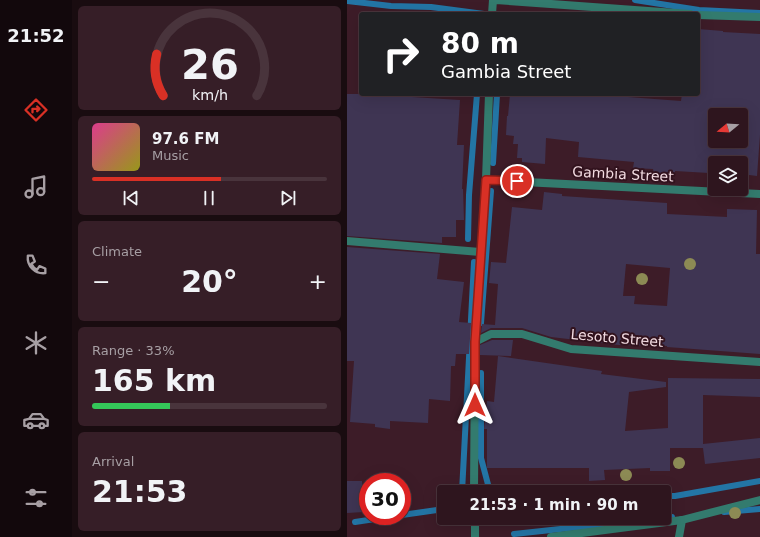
<!DOCTYPE html>
<meta charset="utf-8">
<style>
:root{--surface:#2e151e;--page:#361e27;--text:#f1f3f6;--muted:#a79fa4;--line:#49343c;--accent:#d93025}
body{margin:0;font-family:"DejaVu Sans",sans-serif;background:var(--page);color:var(--text);height:100vh;display:flex;flex-direction:column;font-size:15px;white-space:nowrap}
*{box-sizing:border-box;margin:0}
p{font-size:13px;color:var(--muted)}
.icon{flex:none;width:22px;height:22px;fill:none;stroke:currentColor;stroke-width:2;stroke-linecap:round;stroke-linejoin:round}
.map{position:relative;flex:1;overflow:hidden}
.details{display:flex;flex-direction:column;gap:6px;padding:6px;background:#190c10;width:275px}
.details>*{flex:none}
.banner{position:absolute;left:12px;top:12px;width:341px;height:84px;border-radius:4px;box-shadow:0 4px 16px #0002,0 0 0 1px var(--line);background:#202124;color:#fff;overflow:hidden}
.needle{width:26px;rotate:252deg}
.controls{position:absolute;left:361px;top:108px;display:grid;gap:8px}
.controls a{display:grid;place-items:center;width:40px;height:40px;border-radius:4px;background:var(--surface);box-shadow:0 4px 16px #0002,0 0 0 1px var(--line);font-size:20px}
.speed{position:absolute;left:12px;top:473px;display:flex;gap:8px;font-size:20px;font-weight:700;text-align:center}
.speed>*{display:grid;place-content:center;width:52px;height:52px;border-radius:50%;background:var(--surface);box-shadow:0 4px 16px #0002,0 0 0 1px var(--line);line-height:1}
.speed .limit{border:6px solid #d22;background:#fff;color:#111}
.pin{position:absolute;display:grid;place-items:center;width:34px;height:34px;color:#fff;margin:-17px;border:2px solid #fff;border-radius:50%;box-shadow:0 1px 4px #0007}
.me{position:absolute;width:44px;margin:-22px;rotate:0deg;stroke-linejoin:round;filter:drop-shadow(0 0 3px #0008)}
.turn{display:flex;align-items:center;gap:14px;height:84px;padding:0 16px;font-size:18px}
.turn .icon{width:52px;height:52px;stroke-width:2.5}
.turn b{display:block;font-size:28px;line-height:34px}
.big{font-size:30px;font-weight:600;line-height:1.1}
.details .widget{flex:1;display:flex;flex-direction:column;justify-content:center;gap:6px;min-width:0;padding:0 14px;border-radius:6px;background:var(--page)}
.details .dial{align-items:center;gap:0}
.dial svg{height:104px;overflow:visible;fill:none;stroke:var(--line);stroke-width:7;stroke-linecap:round;text-anchor:middle}
.dial text{fill:var(--text);stroke:none}
.song{display:flex;align-items:center;gap:12px}
.cover{width:48px;height:48px;border-radius:6px;background:linear-gradient(135deg,hsl(330 70% 55%),hsl(60 70% 35%))}
.played{height:4px;border-radius:2px;background:linear-gradient(90deg,var(--accent) 55%,var(--line) 55%)}
.keys{display:flex;justify-content:space-around;direction:ltr}
.heat{display:flex;justify-content:space-between;align-items:center;font-size:22px;direction:ltr}
.charge{height:6px;border-radius:3px;background:linear-gradient(90deg,#34c759 33%,var(--line) 0)}
.trip{position:absolute;left:90px;top:485px;width:234px;height:40px;border-radius:4px;background:var(--surface);box-shadow:0 4px 16px #0002,0 0 0 1px var(--line);font-weight:600;line-height:40px;text-align:center}
main{display:flex;flex:1;min-height:0}
.tabs{display:flex;flex-direction:column;width:72px;justify-content:space-around;align-items:center;background:#12080c;color:var(--muted)}
.tabs .icon{width:28px;height:28px}
.tabs .current{color:var(--accent)}
.tabs b{font-size:18px;color:var(--text)}
.map>svg:first-child{display:block}
</style>
<main>
<nav class="tabs">
<b>21:52</b>
<svg class="icon current" aria-label="directions" viewBox="0 0 24 24"><path d="M12 3l9 9-9 9-9-9zM9 14v-3h6M13 9l2 2-2 2"/></svg>
<svg class="icon" aria-label="music" viewBox="0 0 24 24"><path d="M9 18V5l10-2v13"/><circle cx="6" cy="18" r="3"/><circle cx="16" cy="16" r="3"/></svg>
<svg class="icon" aria-label="phone" viewBox="0 0 24 24"><path d="M5 4h4l2 5-3 2q2 4 5 5l2-3 5 2v4C11 20 4 13 5 4z"/></svg>
<svg class="icon" aria-label="climate" viewBox="0 0 24 24"><path d="M12 3v18M4 7l16 10M4 17L20 7"/></svg>
<svg class="icon" aria-label="car" viewBox="0 0 24 24"><path d="M5 17H2v-5l4-1 3-4h7l3 4 3 1v5h-3M9 17h6M6 11h13"/><circle cx="7" cy="17" r="2"/><circle cx="17" cy="17" r="2"/></svg>
<svg class="icon" aria-label="filters" viewBox="0 0 24 24"><path d="M4 7h16M4 17h16"/><circle cx="9" cy="7" r="2"/><circle cx="15" cy="17" r="2"/></svg>
</nav>
<section class="details">
<div class="widget dial"><svg viewBox="0 0 100 80">
<path d="M14 69A42 42 0 1 1 86 69"/>
<path d="M14 69A42 42 0 0 1 9 37" stroke="#d93025"/>
<text x="50" y="56" font-size="32" font-weight="700">26</text>
<text x="50" y="72" font-size="11">km/h</text>
</svg></div>
<div class="widget">
<div class="song"><i class="cover"></i><div><b>97.6 FM</b><p>Music</p></div></div>
<div class="played"></div>
<div class="keys"><svg class="icon" aria-label="previous" viewBox="0 0 24 24"><path d="M18 5L8 12l10 7zM5 5v14"/></svg><svg class="icon" aria-label="pause" viewBox="0 0 24 24"><path d="M8 5v14M16 5v14"/></svg><svg class="icon" aria-label="next" viewBox="0 0 24 24"><path d="M6 5l10 7-10 7zM19 5v14"/></svg></div>
</div>
<div class="widget"><p>Climate</p>
<div class="heat"><a>−</a><b class="big">20°</b><a>+</a></div>
</div>
<div class="widget"><p>Range · 33%</p><b class="big">165 km</b><div class="charge"></div></div>
<div class="widget"><p>Arrival</p><b class="big">21:53</b></div>
</section>
<div class="map">
<svg width="413" height="537" viewBox="0 0 413 537">
<rect width="100%" height="100%" fill="#3d1c28"/>
<g fill="none" stroke-linecap="round" stroke-linejoin="round">
<path stroke="#2375a5" stroke-width="6" d="M 288,0 L 352,10 L 413,13
M 0,1 L 44,6 L 84,7 L 137,14
M 146,163 L 150,94
M 121,239 L 122,195 L 130,94
M 134,323 L 144,191
M 134,373 L 134,458 L 143,492
M 115,492 L 127,262
M 317,496 L 328,496 L 413,481
M 377,512 L 413,509
M 55,515 L 97,509
M 8,522 L 48,516
M 167,534 L 325,517"/>
</g>
<path fill="#3f3553" fill-rule="evenodd" d="M 351,29 L 376,31 L 376,32 L 413,34 L 413,135 L 410,176 L 394,174 L 394,163 L 363,163 L 362,173 L 328,171 L 328,174 L 307,174 L 306,169 L 286,168 L 287,162 L 231,157 L 232,142 L 199,138 L 198,164 L 175,162 L 175,158 L 170,158 L 171,144 L 166,144 L 167,136 L 159,135 L 160,116 L 161,116 L 163,94 L 281,94 L 281,97 L 334,101 L 335,94 L 351,94 ZM 368,115 L 394,115 L 394,141 L 368,141 Z
M 0,94 L 50,94 L 49,96 L 113,100 L 110,145 L 117,145 L 115,189 L 116,189 L 117,220 L 109,220 L 109,237 L 95,237 L 95,243 L 0,236 Z
M 197,192 L 215,194 L 215,196 L 320,203 L 320,214 L 380,217 L 380,209 L 410,210 L 409,254 L 413,254 L 413,354 L 320,347 L 320,346 L 272,345 L 204,337 L 175,328 L 144,328 L 134,333 L 135,324 L 148,325 L 151,284 L 142,283 L 144,262 L 159,263 L 165,207 L 195,210 ZM 279,264 L 323,268 L 320,306 L 287,304 L 288,296 L 276,296 Z
M 0,247 L 93,254 L 90,279 L 117,282 L 112,322 L 124,323 L 122,354 L 109,354 L 108,366 L 104,366 L 103,401 L 82,399 L 81,423 L 43,421 L 43,429 L 28,427 L 28,424 L 3,422 L 7,361 L 0,361 Z
M 145,340 L 166,340 L 164,356 L 133,355 L 133,345 Z
M 151,356 L 255,371 L 254,374 L 319,382 L 319,387 L 282,392 L 278,431 L 321,428 L 321,378 L 413,379 L 413,397 L 356,395 L 356,444 L 413,438 L 413,458 L 358,464 L 356,448 L 323,448 L 323,471 L 303,471 L 303,468 L 257,470 L 258,480 L 242,481 L 242,468 L 140,468 L 140,429 L 137,429 L 140,401 L 147,402 Z
M 0,481 L 15,481 L 17,512 L 0,513 Z"/>
<g fill="none" stroke-linecap="round" stroke-linejoin="round">
<path stroke="#337b6e" stroke-width="8" d="M 0,241 L 133,252"/>
<path stroke="#337b6e" stroke-width="8" d="M 149,0 L 343,14
M 145,14 L 146,0
M 351,15 L 413,17
M 139,180 L 413,194
M 128,342 L 144,334 L 175,334 L 224,349 L 413,362
M 127,492 L 128,342 L 139,180 L 142,94
M 128,518 L 128,537
M 332,537 L 335,520"/>
<path stroke="#337b6e" stroke-width="8" d="M 204,537 L 335,520 L 413,500"/>
</g>
<g fill="#8c8a54">
<circle cx="343" cy="264" r="6"/>
<circle cx="295" cy="279" r="6"/>
<circle cx="332" cy="463" r="6"/>
<circle cx="279" cy="475" r="6"/>
<circle cx="388" cy="513" r="6"/>
</g>
<g fill="none" stroke-linecap="round" stroke-linejoin="round">
<g stroke="#8d1f18" stroke-width="10">
<path id="route" d="M 128,405 L 128,342 L 139,180 L 170,181"/>
</g>
<use href="#route" stroke="#d93025" stroke-width="7"/>
</g>
<g text-anchor="middle" stroke-width="4" stroke-linejoin="round" paint-order="stroke">
<g font-size="14" fill="#f2dbe1" stroke="#32131e">
<text transform="translate(276 174) rotate(3)" y="5">Gambia Street</text>
<text transform="translate(270 338) rotate(5)" y="5">Lesoto Street</text>
</g>
</g>
</svg>
<div class="controls">
<a><svg class="needle" viewBox="-14 -14 28 28"><path d="M0-13l5 13h-10z" fill="#e53935"/><path d="M0 13l5-13h-10z" fill="#a79fa4"/></svg></a>
<a><svg class="icon" aria-label="layers" viewBox="0 0 24 24"><path d="M12 4l9 5-9 5-9-5zM3 14l9 5 9-5"/></svg></a>
</div>
<div class="speed"><div class="limit">30</div></div>
<div class="pin" style="left:170px;top:181px;background:#d93025"><svg class="icon" aria-label="arrive" viewBox="0 0 24 24"><path d="M6 21V4h12l-3 4 3 4H6"/></svg></div>
<svg class="me" style="left:128px;top:405px" viewBox="-20 -20 40 40"><path d="M0-17L14 15 0 8-14 15z" fill="#d93025" stroke="#fff" stroke-width="4"/></svg>
<div class="trip">21:53 · 1 min · 90 m</div>
<div class="banner">
<div class="turn"><svg class="icon" aria-label="right" viewBox="0 0 24 24"><path d="M7 20v-9h11M14 6l5 5-5 5"/></svg><div><b>80 m</b>Gambia Street</div></div>
</div>
</div>
</main>
